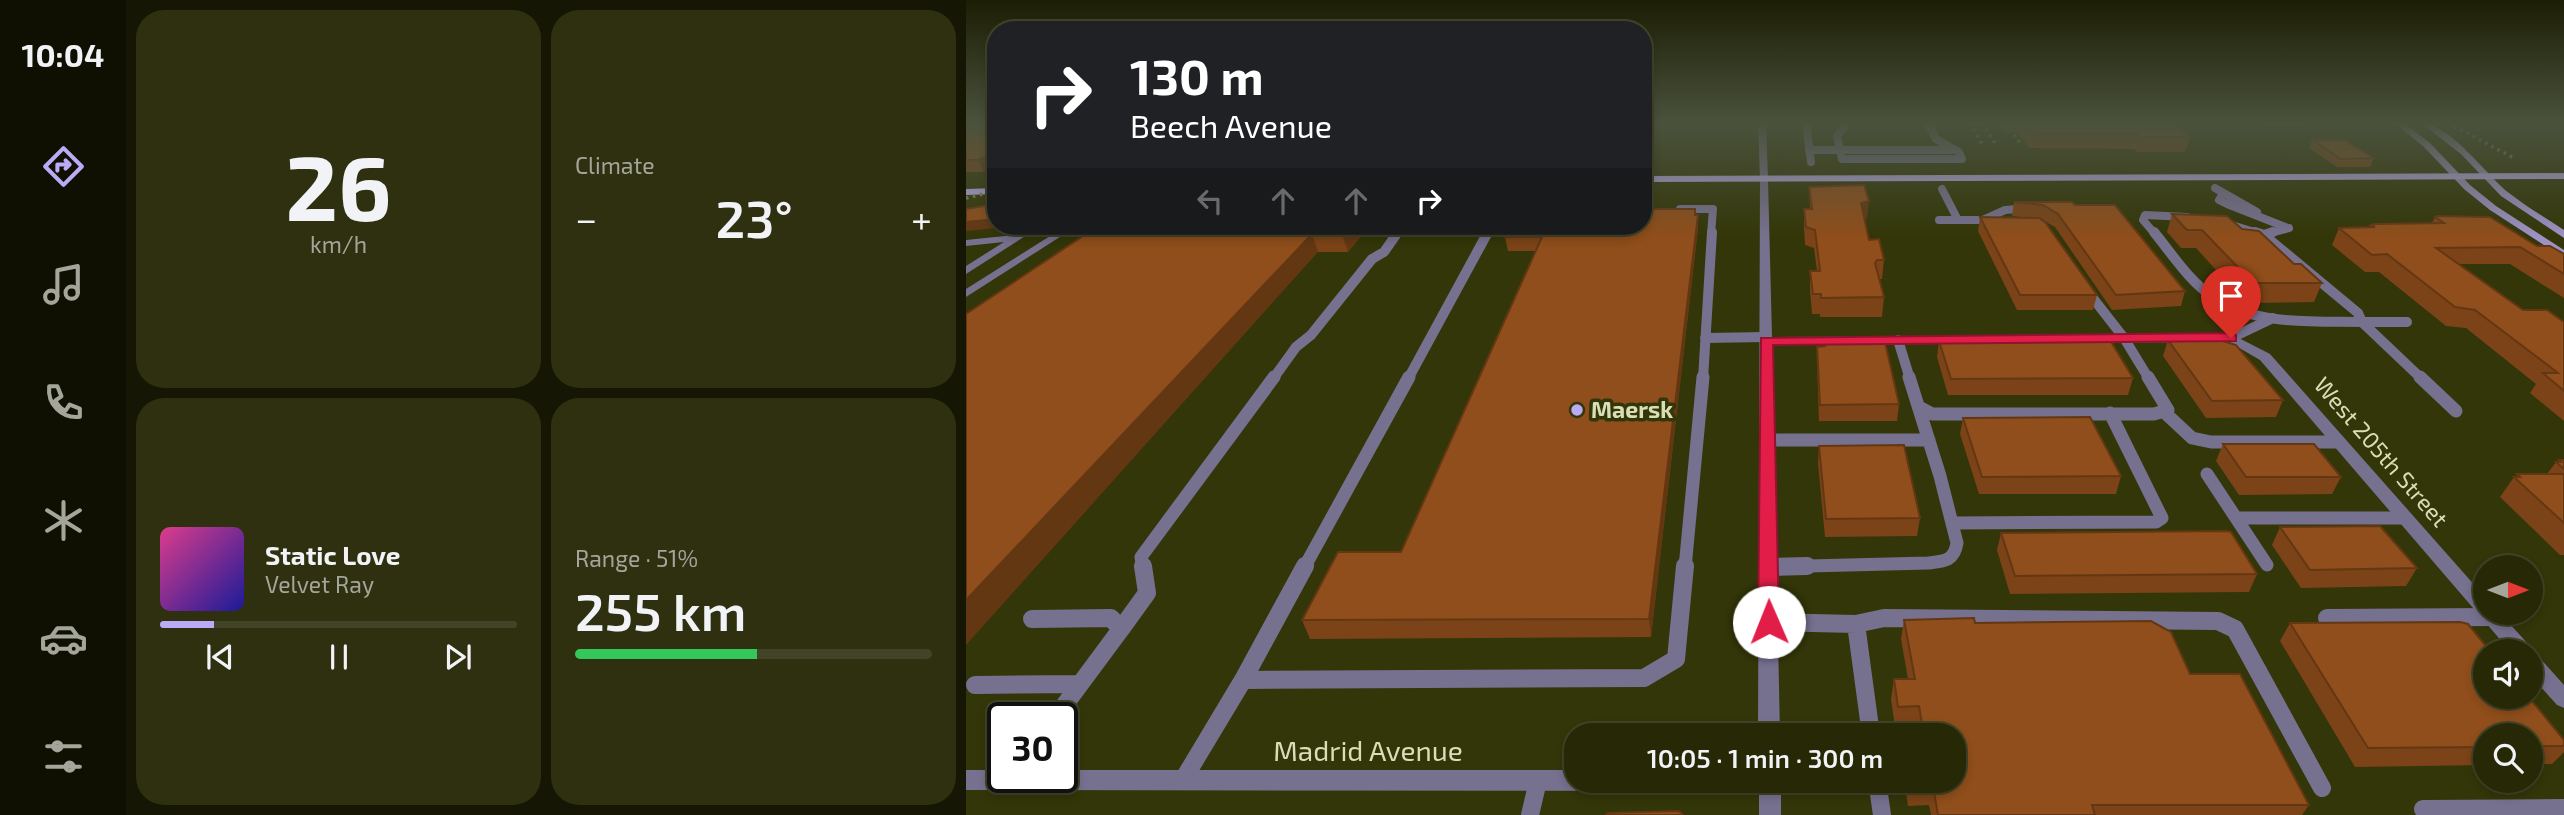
<!DOCTYPE html>
<meta charset="utf-8">
<style>
:root{--surface:#262806;--page:#2e3010;--text:#f1f3f6;--muted:#a4a69b;--line:#424428;--accent:#bbaaf6}
body{margin:0;font-family:"Exo 2",sans-serif;background:var(--page);color:var(--text);height:100vh;display:flex;flex-direction:column;font-size:26px;white-space:nowrap}
*{box-sizing:border-box;margin:0}
p{font-size:23px;color:var(--muted)}
.icon{flex:none;width:38px;height:38px;fill:none;stroke:currentColor;stroke-width:2;stroke-linecap:round;stroke-linejoin:round}
.map{position:relative;flex:1;overflow:hidden}
.panel{display:flex;flex-direction:column;gap:10px;padding:10px;background:#151603;width:840px}
.panel>*{flex:none}
.top-card{position:absolute;left:21px;top:21px;width:665px;height:214px;border-radius:28px;box-shadow:0 4px 10px #0003,0 0 0 2px var(--line);background:#202124;color:#fff;overflow:hidden}
.needle{width:46px;rotate:90deg}
.fabs{position:absolute;left:1507px;top:555px;display:grid;gap:14px}
.fabs a{display:grid;place-items:center;width:70px;height:70px;border-radius:50%;background:var(--surface);box-shadow:0 4px 10px #0003,0 0 0 2px var(--line);font-size:35px}
.speed{position:absolute;left:21px;top:702px;display:flex;gap:14px;font-size:35px;font-weight:700;text-align:center}
.speed>*{display:grid;place-content:center;width:91px;height:91px;border-radius:50%;background:var(--surface);box-shadow:0 4px 10px #0003,0 0 0 2px var(--line);line-height:1}
.speed .limit{border:4px solid #111;border-radius:10px;background:#fff;color:#111}
.pin{position:absolute;display:grid;place-items:center;width:60px;height:60px;color:#fff;margin:-72px -30px;border-radius:50% 50% 50% 0;rotate:-45deg;box-shadow:0 0 7px #0007}
.pin .icon{rotate:45deg}
.me{position:absolute;width:77px;margin:-38px;rotate:359deg;stroke-linejoin:round;filter:drop-shadow(0 0 5px #0008)}
.turn{display:flex;align-items:center;gap:24px;height:147px;padding:0 28px;font-size:32px}
.turn .icon{width:91px;height:91px;stroke-width:2.5}
.turn b{display:block;font-size:49px;line-height:60px}
.lanes{display:flex;align-items:center;height:66px;padding:0 28px;background:#0003;justify-content:center;gap:35px;direction:ltr}
.lanes .off{opacity:.35}
.big{font-size:52px;font-weight:600;line-height:1.1}
.panel .widget{flex:1;display:flex;flex-direction:column;justify-content:center;gap:10px;min-width:0;padding:0 24px;border-radius:28px;background:var(--page)}
.panel .dial{align-items:center;gap:0}
.dial b{font-size:91px;line-height:1}
.song{display:flex;align-items:center;gap:21px}
.cover{width:84px;height:84px;border-radius:10px;background:linear-gradient(135deg,hsl(330 70% 55%),hsl(240 70% 35%))}
.played{height:7px;border-radius:4px;background:linear-gradient(90deg,var(--accent) 15%,var(--line) 15%)}
.keys{display:flex;justify-content:space-around;direction:ltr}
.heat{display:flex;justify-content:space-between;align-items:center;font-size:38px;direction:ltr}
.charge{height:10px;border-radius:5px;background:linear-gradient(90deg,#34c759 51%,var(--line) 0)}
.panel .tiles{flex:1;display:grid;gap:10px;grid-template-columns:repeat(2,1fr)}
.trip{position:absolute;left:598px;top:723px;width:402px;height:70px;border-radius:28px;background:var(--surface);box-shadow:0 4px 10px #0003,0 0 0 2px var(--line);font-weight:600;line-height:70px;text-align:center}
main{display:flex;flex:1;min-height:0}
.tab-bar{display:flex;flex-direction:column;width:126px;justify-content:space-around;align-items:center;background:#0f1002;color:var(--muted)}
.tab-bar .icon{width:49px;height:49px}
.tab-bar .active{color:var(--accent)}
.tab-bar b{font-size:32px;color:var(--text)}
.map>svg:first-child{display:block}
</style>
<main>
<nav class="tab-bar">
<b>10:04</b>
<svg class="icon active" aria-label="directions" viewBox="0 0 24 24"><path d="M12 3l9 9-9 9-9-9zM9 14v-3h6M13 9l2 2-2 2"/></svg>
<svg class="icon" aria-label="music" viewBox="0 0 24 24"><path d="M9 18V5l10-2v13"/><circle cx="6" cy="18" r="3"/><circle cx="16" cy="16" r="3"/></svg>
<svg class="icon" aria-label="phone" viewBox="0 0 24 24"><path d="M5 4h4l2 5-3 2q2 4 5 5l2-3 5 2v4C11 20 4 13 5 4z"/></svg>
<svg class="icon" aria-label="climate" viewBox="0 0 24 24"><path d="M12 3v18M4 7l16 10M4 17L20 7"/></svg>
<svg class="icon" aria-label="car" viewBox="0 0 24 24"><path d="M5 17H2v-5l4-1 3-4h7l3 4 3 1v5h-3M9 17h6M6 11h13"/><circle cx="7" cy="17" r="2"/><circle cx="17" cy="17" r="2"/></svg>
<svg class="icon" aria-label="filters" viewBox="0 0 24 24"><path d="M4 7h16M4 17h16"/><circle cx="9" cy="7" r="2"/><circle cx="15" cy="17" r="2"/></svg>
</nav>
<section class="panel">
<div class="tiles">
<div class="widget dial"><b>26</b><p>km/h</p></div>
<div class="widget"><p>Climate</p>
<div class="heat"><a>−</a><b class="big">23°</b><a>+</a></div>
</div>
<div class="widget">
<div class="song"><i class="cover"></i><div><b>Static Love</b><p>Velvet Ray</p></div></div>
<div class="played"></div>
<div class="keys"><svg class="icon" aria-label="previous" viewBox="0 0 24 24"><path d="M18 5L8 12l10 7zM5 5v14"/></svg><svg class="icon" aria-label="pause" viewBox="0 0 24 24"><path d="M8 5v14M16 5v14"/></svg><svg class="icon" aria-label="next" viewBox="0 0 24 24"><path d="M6 5l10 7-10 7zM19 5v14"/></svg></div>
</div>
<div class="widget"><p>Range · 51%</p><b class="big">255 km</b><div class="charge"></div></div>
</div>
</section>
<div class="map">
<svg width="1598" height="815" viewBox="0 0 1598 815">
<rect width="100%" height="100%" fill="#333608"/>
<g fill="none" stroke-linecap="round" stroke-linejoin="round">
<path stroke="#777190" stroke-width="8" d="M 796,123 L 798,179
M 840,123 L 845,162
M 877,123 L 878,127 L 871,136 L 876,159 L 996,159 L 993,152 L 970,139 L 962,123
M 843,150 L 987,150
M 1249,188 L 1291,212
M 1256,195 L 1253,200 L 1261,204 L 1322,228
M 714,209 L 747,209 L 745,234
M 973,220 L 992,220 L 976,189
M 992,220 L 1017,220 L 1039,210 L 1064,208
M 1256,222 L 1295,234
M 430,234 L 436,226
M 521,234 L 525,226
M 1189,234 L 1177,220 L 1179,215 L 1221,217
M 1301,234 L 1323,228"/>
<path stroke="#777190" stroke-width="10" d="M 1188,232 C 1206,254 1223,281 1247,297 C 1289,326 1347,321 1396,322 L 1392,313 L 1298,235
M 1289,232 L 1298,235 L 1307,232
M 1119,288 L 1158,338 L 1183,379
M 1396,322 L 1456,379
M 1396,322 L 1441,322
M 739,338 L 800,337
M 1265,338 L 1307,318
M 932,340 L 944,379
M 307,379 L 330,347 L 345,335 L 406,259 L 418,252 L 432,232
M 442,379 L 522,232
M 737,379 L 746,232"/>
<path stroke="#777190" stroke-width="13" d="M 1454,377 L 1490,411
M 953,407 L 966,414 L 1188,414 L 1202,410 L 1182,377
M 1197,411 L 1226,438 L 1245,442 L 1373,442
M 800,440 L 963,440
M 1241,474 L 1301,565
M 1270,518 L 1440,518
M 986,523 L 1190,522 L 1196,518 L 1144,413
M 802,567 L 962,563 C 979,561 988,561 991,543 L 974,476 L 943,377
M 177,568 L 175,557 L 308,377
M 338,568 L 443,377
M 719,568 L 737,377"/>
<path stroke="#777190" stroke-width="18" d="M 802,567 L 841,566
M 1361,618 L 1526,617
M 66,619 L 145,618 L 155,629 L 89,718
M 803,622 L 890,624 L 918,618 L 1252,621 L 1269,629 L 1356,788
M 890,624 L 905,735
M 155,629 L 181,593 L 177,566
M 277,680 L 678,678 L 710,659 L 719,566
M 9,685 L 114,684
M 217,780 L 277,680 L 339,566
M 911,780 L 916,815
M 564,815 L 572,781
M 1461,815 L 1457,809 L 1598,808"/>
<path fill="#777190" fill-rule="evenodd" d="M 798,176 L 802,179 L 806,337 L 1265,334 L 1304,354 L 1519,597 L 1519,612 L 1533,612 L 1563,645 L 1566,651 L 1565,653 L 1571,655 L 1598,685 L 1598,708 L 1591,705 L 1564,675 L 1564,651 L 1544,651 L 1294,360 L 1263,342 L 806,345 L 814,735 L 792,735 L 794,179 Z
M 64,226 L 75,226 L 0,274 L 0,266 L 38,242 L 0,246 L 0,240 L 49,235 Z
M 0,770 L 37,770 L 37,777 L 96,777 L 96,770 L 611,770 L 611,780 L 815,780 L 815,815 L 793,815 L 793,791 L 0,790 Z"/>
<path fill="#777190" fill-rule="evenodd" d="M 100,226 L 111,226 L 0,297 L 0,289 Z"/>
<path fill="#9d92c5" fill-rule="evenodd" d="M 1429,123 L 1438,123 L 1464,143 L 1504,185 L 1530,206 L 1598,250 L 1598,258 L 1524,210 L 1498,189 L 1458,147 Z
M 1455,123 C 1484,123 1521,176 1543,193 C 1561,207 1580,218 1598,230 L 1598,238 L 1535,196 L 1495,154 Z"/>
<path fill="#bbadee" fill-rule="evenodd" d="M 1598,173 L 1598,179 L 677,182 L 677,176 Z
M 30,188 L 30,194 L 0,195 L 0,189 Z"/>
<path stroke="#81865b" stroke-width="3.5" stroke-dasharray="2.5 4.5" stroke-linecap="butt" d="M 1004,123 L 1018,147
M 1016,123 L 1031,146
M 1040,123 L 1056,146
M 1482,123 L 1548,158
M 0,198 L 30,191"/>
</g>
<path fill="#7b4317" d="M 0,123 L 30,123 L 30,166 L 18,172 L 0,172 L 0,126 L 27,126 L 0,126 Z
M 1032,123 L 1218,123 L 1218,124 L 1209,124 L 1224,137 L 1219,152 L 1171,152 L 1168,149 L 1063,148 L 1052,133 L 1038,133 Z
M 1301,123 L 1338,123 L 1337,125 L 1304,126 Z
M 1346,140 L 1408,158 L 1404,167 L 1371,167 L 1343,148 Z
M 843,187 L 901,218 L 898,219 L 903,240 L 918,260 L 916,279 L 913,279 L 918,297 L 916,317 L 854,317 L 854,314 L 846,314 L 844,290 L 844,271 L 851,271 L 848,248 L 839,245 L 838,227 L 838,209 L 844,209 Z
M 1048,202 L 1109,205 L 1219,291 L 1215,306 L 1146,310 L 1089,227 L 1075,219 L 1131,295 L 1127,310 L 1051,310 L 1012,231 L 1014,217 L 1064,218 L 1046,216 Z
M 1206,214 L 1276,229 L 1356,283 L 1348,302 L 1280,303 L 1230,248 L 1215,248 L 1201,232 Z
M 732,215 L 732,228 L 685,637 L 344,639 L 336,620 L 435,552 L 570,251 L 542,251 L 539,237 Z
M 1469,217 L 1598,254 L 1598,298 L 1544,264 L 1493,264 L 1557,310 L 1598,322 L 1598,421 L 1564,393 L 1570,384 L 1500,328 L 1480,326 L 1413,272 L 1399,272 L 1366,245 L 1373,228 L 1404,227 L 1405,225 L 1466,223 Z
M 132,226 L 399,226 L 395,231 L 396,235 L 382,252 L 352,252 Z
M 1202,340 L 1317,400 L 1310,417 L 1240,418 L 1197,356 Z
M 973,341 L 1167,378 L 1162,395 L 982,395 L 971,357 Z
M 851,347 L 933,404 L 931,421 L 853,421 L 851,363 Z
M 997,418 L 1155,476 L 1150,494 L 1013,494 L 994,434 Z
M 1257,444 L 1375,477 L 1366,494 L 1273,495 L 1250,461 Z
M 853,446 L 954,518 L 951,536 L 859,537 L 852,463 Z
M 1593,460 L 1598,460 L 1598,555 L 1594,555 L 1534,497 L 1548,477 L 1550,477 L 1551,474 L 1581,474 L 1590,462 L 1592,462 Z
M 1314,527 L 1451,568 L 1440,586 L 1335,588 L 1306,545 Z
M 1035,533 L 1291,574 L 1283,592 L 1044,594 L 1031,550 Z
M 938,620 L 1009,623 L 1224,674 L 1343,805 L 1336,815 L 965,815 L 963,805 L 942,806 L 938,780 L 989,780 L 989,735 L 951,735 L 949,726 L 929,727 L 925,699 L 928,679 L 942,679 L 935,639 Z
M 1324,623 L 1598,740 L 1598,752 L 1586,764 L 1564,764 L 1564,735 L 1519,735 L 1519,765 L 1389,767 L 1314,641 Z"/>
<path fill="#643713" d="M 30,151 L 30,166 L 18,172 L 12,160 Z
M 903,201 L 901,218 L 893,221 L 895,203 Z
M 732,215 L 732,228 L 685,637 L 683,619 Z
M 30,219 L 30,226 L 51,226 L 0,231 L 0,222 Z
M 383,226 L 399,226 L 395,231 L 396,235 L 382,252 L 376,234 Z
M 346,234 L 352,252 L 0,645 L 0,600 Z"/>
<path fill="#8f4e1b" stroke="#643713" stroke-width="2" d="M 29,123 L 30,123 L 30,151 L 12,160 L 0,160 L 0,126 L 27,126 Z
M 1058,123 L 1208,123 L 1224,137 L 1175,137 L 1171,133 L 1065,133 Z
M 1346,140 L 1378,140 L 1408,158 L 1375,159 Z
M 898,185 L 903,201 L 895,203 L 903,240 L 913,239 L 918,260 L 911,260 L 909,263 L 918,297 L 855,298 L 855,294 L 847,294 L 844,271 L 854,271 L 849,230 L 840,227 L 838,209 L 846,209 L 843,187 Z
M 1048,202 L 1106,202 L 1109,205 L 1149,205 L 1219,291 L 1150,295 L 1092,214 L 1077,205 Z
M 30,204 L 30,219 L 0,222 L 0,209 Z
M 677,209 L 729,209 L 729,215 L 732,215 L 683,619 L 336,620 L 372,552 L 435,552 L 576,237 L 539,237 L 545,226 L 677,226 Z
M 1206,214 L 1261,216 L 1276,229 L 1293,231 L 1328,264 L 1335,264 L 1356,283 L 1287,283 L 1236,230 L 1221,230 Z
M 1471,216 L 1524,217 L 1571,246 L 1584,246 L 1598,254 L 1598,274 L 1554,247 L 1470,248 L 1557,310 L 1581,310 L 1598,322 L 1598,391 L 1577,373 L 1592,373 L 1509,310 L 1489,307 L 1421,254 L 1406,255 L 1373,228 L 1409,227 L 1405,225 L 1409,224 L 1478,223 L 1469,217 Z
M 1014,217 L 1073,218 L 1079,222 L 1131,295 L 1054,295 Z
M 132,226 L 383,226 L 376,234 L 346,234 L 0,600 L 0,314 Z
M 1144,340 L 1167,378 L 985,379 L 973,341 Z
M 1202,340 L 1254,340 L 1270,345 L 1317,400 L 1246,401 Z
M 861,342 L 919,342 L 933,404 L 854,405 L 851,347 L 859,346 Z
M 1124,417 L 1155,476 L 1016,477 L 997,418 Z
M 1257,444 L 1348,444 L 1375,477 L 1280,477 Z
M 938,445 L 954,518 L 860,519 L 853,446 Z
M 1593,460 L 1598,460 L 1598,469 L 1590,462 L 1595,462 Z
M 1551,474 L 1598,474 L 1598,523 L 1548,477 L 1554,477 Z
M 1414,526 L 1451,568 L 1344,570 L 1314,527 Z
M 1260,531 L 1265,532 L 1291,574 L 1049,576 L 1035,533 Z
M 1008,618 L 1009,623 L 1185,621 L 1205,632 L 1224,674 L 1274,674 L 1343,805 L 1126,805 L 1129,815 L 972,815 L 967,786 L 945,786 L 944,780 L 989,780 L 989,735 L 958,735 L 953,706 L 932,707 L 928,679 L 949,679 L 938,620 Z
M 1494,622 L 1502,624 L 1524,651 L 1519,651 L 1519,696 L 1562,696 L 1598,740 L 1598,746 L 1564,746 L 1564,735 L 1519,735 L 1519,747 L 1402,748 L 1324,623 Z
M 713,811 L 717,815 L 640,815 L 642,813 Z"/>
<linearGradient id="sky" x2="0" y2="1"><stop stop-color="#1c1e04"/><stop offset="0.52" stop-color="#4a523d"/><stop offset="1" stop-color="#4a523d" stop-opacity="0"/></linearGradient>
<rect width="1598" height="237" fill="url(#sky)"/>
<path fill="#e11d48" stroke="#92132f" stroke-width="2" d="M 1265,333 L 1270,335 L 1270,341 L 807,345 L 813,622 L 810,628 L 803,631 L 795,628 L 792,622 L 795,338 Z"/>
<circle fill="#bbaaf6" stroke="#333608" stroke-width="2.5" cx="611" cy="410" r="7"/>
<g text-anchor="middle" stroke-width="7" stroke-linejoin="round" paint-order="stroke">
<g font-size="23" font-weight="bold" fill="#d8deb6" stroke="#333608" text-anchor="start">
<text x="625" y="418">Maersk</text>
</g>
<g font-size="23" fill="#d8deb6" stroke="#333608">
<text transform="translate(1415 452) rotate(49)" y="8">West 205th Street</text>
</g>
<g font-size="28" fill="#d8deb6" stroke="#333608">
<text x="402" y="761">Madrid Avenue</text>
</g>
</g>
</svg>
<div class="fabs">
<a><svg class="needle" viewBox="-14 -14 28 28"><path d="M0-13l5 13h-10z" fill="#e53935"/><path d="M0 13l5-13h-10z" fill="#a4a69b"/></svg></a>
<a><svg class="icon" aria-label="sound" viewBox="0 0 24 24"><path d="M4 9h4l5-4v14l-5-4H4zM17 9q2 3 0 6"/></svg></a>
<a><svg class="icon" aria-label="search" viewBox="0 0 24 24"><circle cx="10" cy="10" r="6"/><path d="M15 15l6 6"/></svg></a>
</div>
<div class="speed"><div class="limit">30</div></div>
<div class="pin" style="left:1265px;top:338px;background:#d93025"><svg class="icon" aria-label="arrive" viewBox="0 0 24 24"><path d="M6 21V4h12l-3 4 3 4H6"/></svg></div>
<svg class="me" style="left:803px;top:622px" viewBox="-20 -20 40 40"><circle r="19" fill="#fff"/><path d="M0-13L10 11 0 6-10 11z" fill="#e11d48"/></svg>
<div class="trip">10:05 · 1 min · 300 m</div>
<div class="top-card">
<div class="turn"><svg class="icon" aria-label="right" viewBox="0 0 24 24"><path d="M7 20v-9h11M14 6l5 5-5 5"/></svg><div><b>130 m</b>Beech Avenue</div></div>
<div class="lanes"><svg class="icon off" aria-label="left" viewBox="0 0 24 24"><path d="M17 20v-9H6M10 6l-5 5 5 5"/></svg><svg class="icon off" aria-label="ahead" viewBox="0 0 24 24"><path d="M12 20V5M6 11l6-6 6 6"/></svg><svg class="icon off" aria-label="ahead" viewBox="0 0 24 24"><path d="M12 20V5M6 11l6-6 6 6"/></svg><svg class="icon" aria-label="right" viewBox="0 0 24 24"><path d="M7 20v-9h11M14 6l5 5-5 5"/></svg></div>
</div>
</div>
</main>
